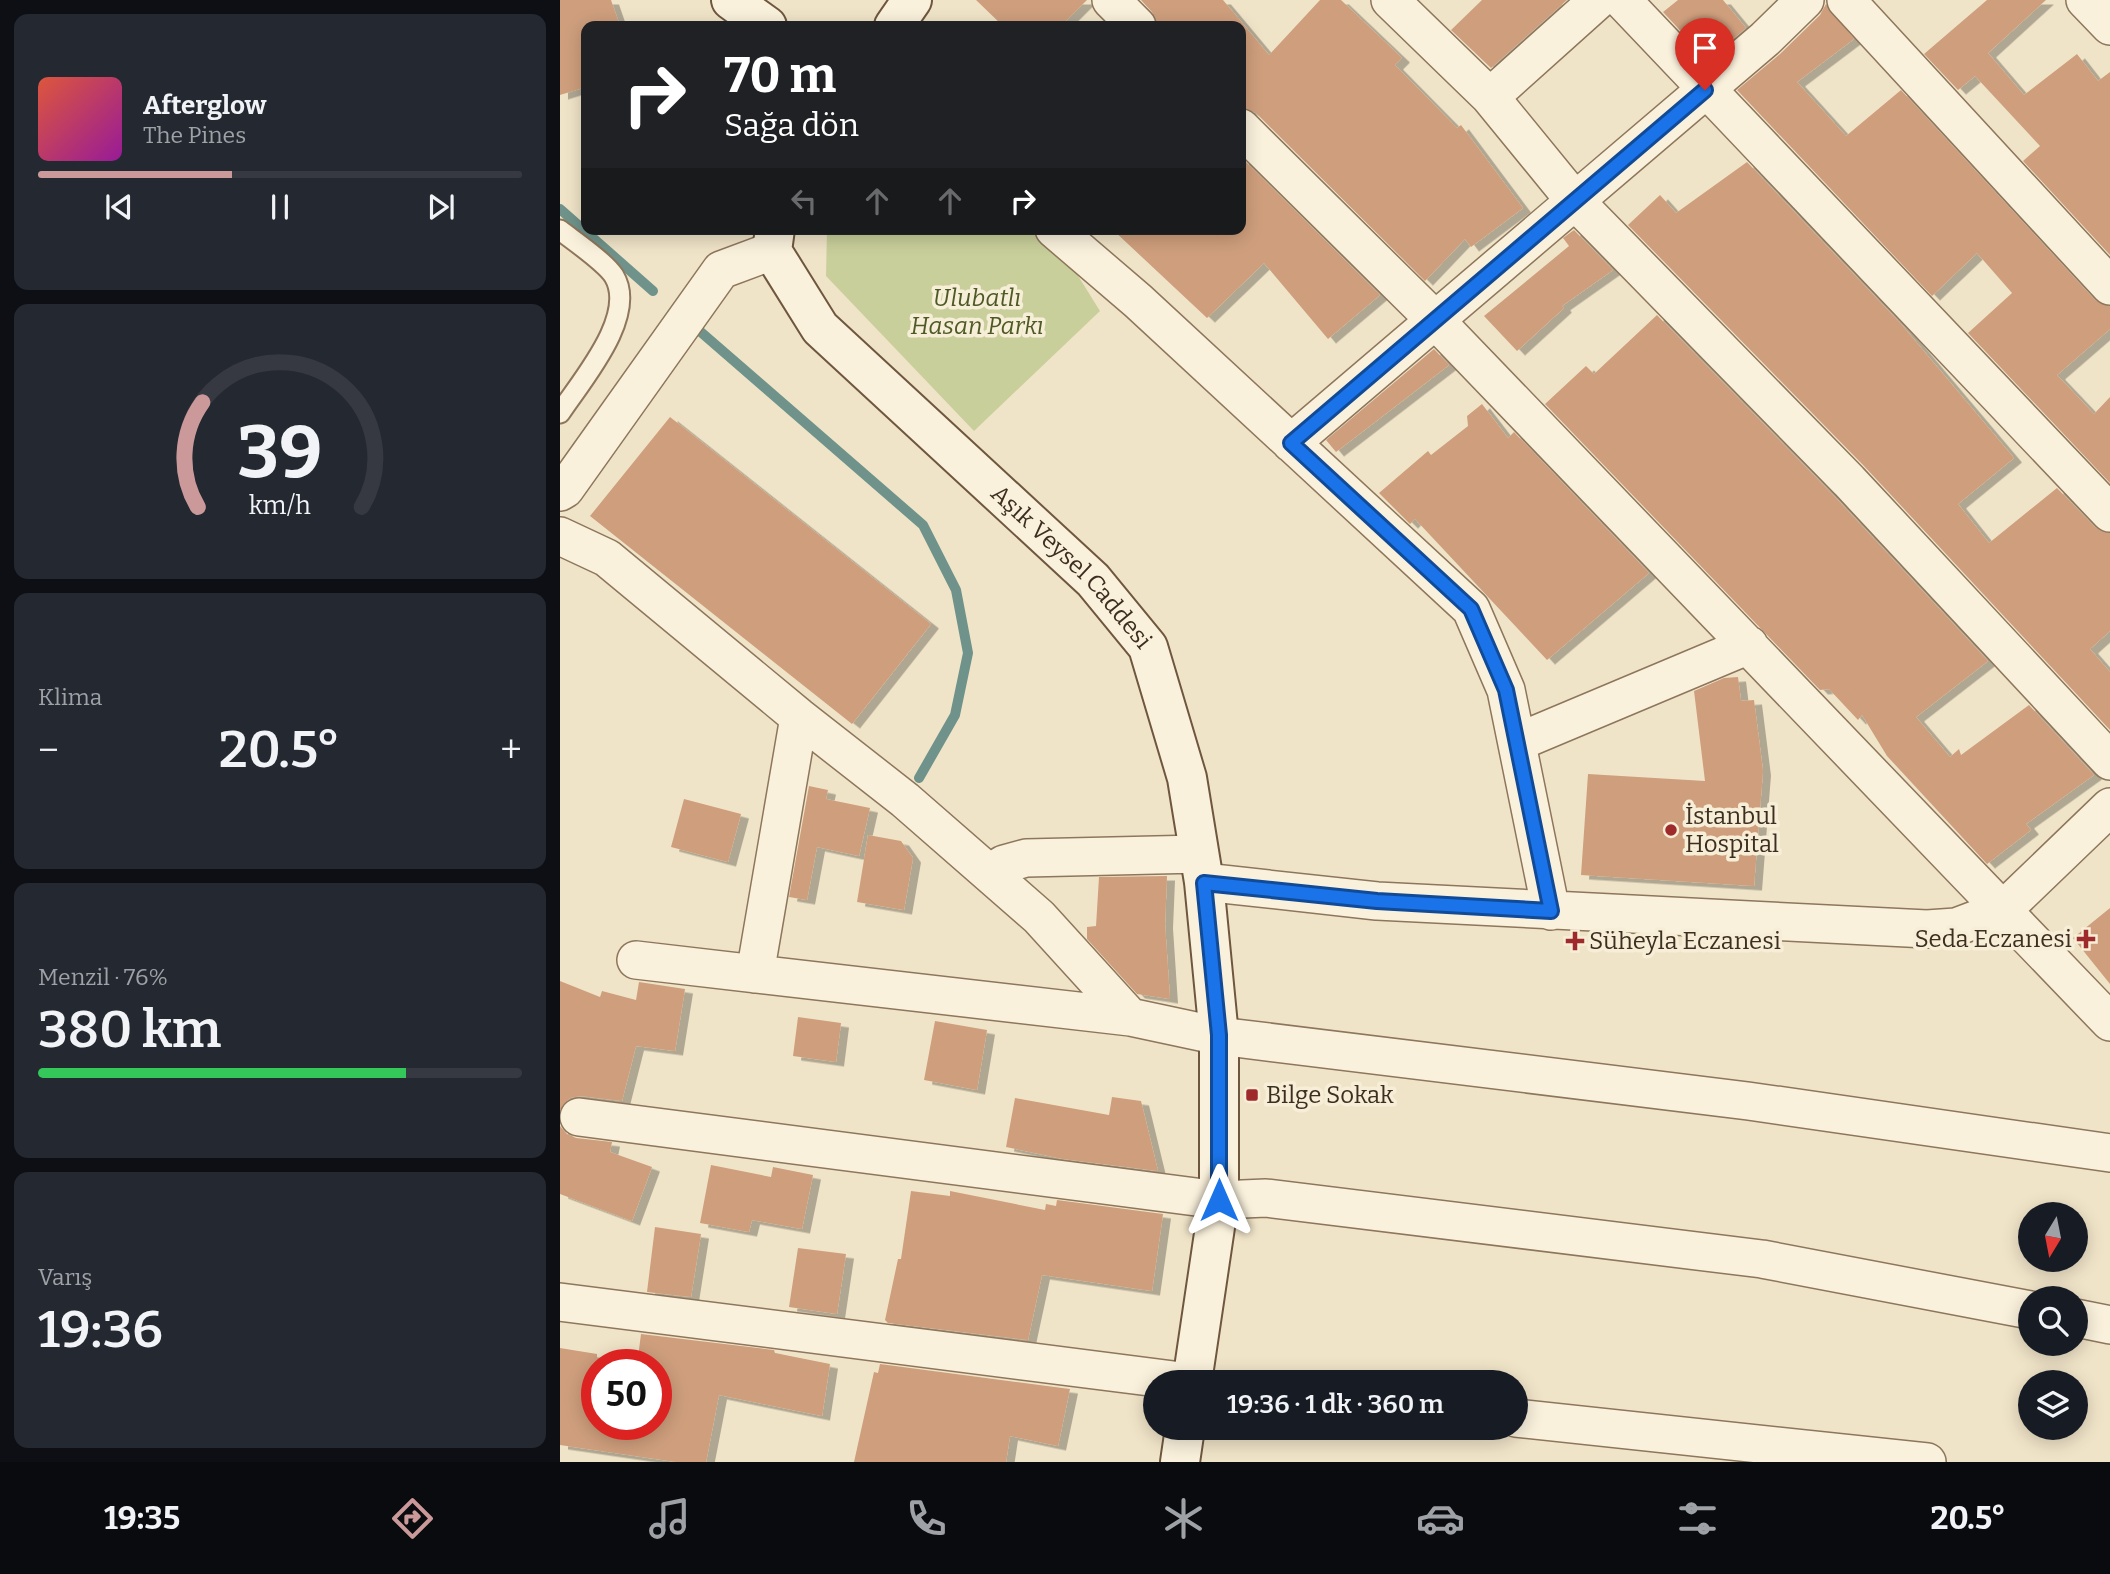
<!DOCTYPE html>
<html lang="tr">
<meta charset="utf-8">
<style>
:root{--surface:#171b24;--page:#242831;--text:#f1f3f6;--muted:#9ea1a6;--line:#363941;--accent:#cc999b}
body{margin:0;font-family:Bitter,serif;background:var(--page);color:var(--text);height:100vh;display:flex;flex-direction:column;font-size:26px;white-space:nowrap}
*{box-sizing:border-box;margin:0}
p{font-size:23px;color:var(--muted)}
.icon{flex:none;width:38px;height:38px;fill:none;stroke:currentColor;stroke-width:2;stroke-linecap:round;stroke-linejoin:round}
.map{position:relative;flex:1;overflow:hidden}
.panel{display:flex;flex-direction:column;gap:14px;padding:14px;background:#0d0f14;width:560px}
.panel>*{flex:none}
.hud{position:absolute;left:21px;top:21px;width:665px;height:214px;border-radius:14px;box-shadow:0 4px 18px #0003;background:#202124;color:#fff;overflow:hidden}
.needle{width:46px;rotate:190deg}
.tools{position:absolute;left:1458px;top:1202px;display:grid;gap:14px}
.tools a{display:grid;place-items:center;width:70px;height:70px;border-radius:50%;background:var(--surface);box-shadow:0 4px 18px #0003;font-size:35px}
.speed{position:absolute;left:21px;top:1349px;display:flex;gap:14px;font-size:35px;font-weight:700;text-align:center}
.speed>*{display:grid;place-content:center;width:91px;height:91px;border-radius:50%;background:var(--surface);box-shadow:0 4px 18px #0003;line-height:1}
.speed .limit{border:10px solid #d22;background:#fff;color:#111}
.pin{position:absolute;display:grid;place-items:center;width:60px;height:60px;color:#fff;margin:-72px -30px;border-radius:50% 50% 50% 0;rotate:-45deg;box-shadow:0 0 7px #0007}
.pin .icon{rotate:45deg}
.me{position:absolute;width:77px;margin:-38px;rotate:0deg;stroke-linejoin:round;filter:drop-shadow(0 0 5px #0008)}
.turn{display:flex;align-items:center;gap:24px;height:147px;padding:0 28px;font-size:32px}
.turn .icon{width:91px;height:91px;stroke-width:2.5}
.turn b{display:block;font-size:49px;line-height:60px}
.lanes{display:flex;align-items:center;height:66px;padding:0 28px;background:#0003;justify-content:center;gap:35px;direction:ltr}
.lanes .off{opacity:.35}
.big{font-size:52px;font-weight:600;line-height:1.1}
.panel .tile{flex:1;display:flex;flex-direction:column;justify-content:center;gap:10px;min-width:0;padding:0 24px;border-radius:14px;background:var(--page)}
.panel .dial{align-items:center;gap:0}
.dial svg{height:182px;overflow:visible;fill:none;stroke:var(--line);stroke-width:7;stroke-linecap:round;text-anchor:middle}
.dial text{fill:var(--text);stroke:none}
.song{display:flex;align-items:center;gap:21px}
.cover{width:84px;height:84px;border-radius:10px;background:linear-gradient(135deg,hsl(10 70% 55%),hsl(300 70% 35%))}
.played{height:7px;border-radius:4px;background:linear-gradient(90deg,var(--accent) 40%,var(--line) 40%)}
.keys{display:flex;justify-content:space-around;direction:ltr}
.heat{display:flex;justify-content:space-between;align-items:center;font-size:38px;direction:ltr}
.charge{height:10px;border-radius:5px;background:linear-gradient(90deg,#34c759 76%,var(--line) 0)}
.trip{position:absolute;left:583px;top:1370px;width:385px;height:70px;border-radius:35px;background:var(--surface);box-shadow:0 4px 18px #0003;font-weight:600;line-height:70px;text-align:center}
.tab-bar{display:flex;height:112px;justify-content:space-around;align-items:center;background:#090b0e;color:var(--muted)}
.tab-bar .icon{width:49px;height:49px}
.tab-bar .on{color:var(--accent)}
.tab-bar b{font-size:32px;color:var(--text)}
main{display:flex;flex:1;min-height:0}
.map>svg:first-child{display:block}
</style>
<main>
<section class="panel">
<div class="tile">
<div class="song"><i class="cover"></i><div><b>Afterglow</b><p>The Pines</p></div></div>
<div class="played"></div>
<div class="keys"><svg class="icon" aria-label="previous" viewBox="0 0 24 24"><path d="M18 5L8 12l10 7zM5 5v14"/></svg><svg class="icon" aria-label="pause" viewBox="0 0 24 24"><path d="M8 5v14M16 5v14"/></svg><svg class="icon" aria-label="next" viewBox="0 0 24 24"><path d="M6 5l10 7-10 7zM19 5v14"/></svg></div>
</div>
<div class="tile dial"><svg viewBox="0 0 100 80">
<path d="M14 69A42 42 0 1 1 86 69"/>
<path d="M14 69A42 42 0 0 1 16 23" stroke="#cc999b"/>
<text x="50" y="56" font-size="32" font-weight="700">39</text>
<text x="50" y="72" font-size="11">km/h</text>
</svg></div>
<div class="tile"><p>Klima</p>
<div class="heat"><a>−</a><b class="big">20.5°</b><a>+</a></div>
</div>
<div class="tile"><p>Menzil · 76%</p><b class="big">380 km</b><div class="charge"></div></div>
<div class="tile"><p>Varış</p><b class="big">19:36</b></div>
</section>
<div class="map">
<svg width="1550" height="1462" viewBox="0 0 1550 1462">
<defs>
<filter id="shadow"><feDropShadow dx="8" dy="4.5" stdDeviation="0" flood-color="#0004"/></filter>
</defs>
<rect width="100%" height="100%" fill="#f0e4c8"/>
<path fill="#c9cf9b" d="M 267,229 L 470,229 L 512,266 L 540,311 L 414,431 L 266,276 Z"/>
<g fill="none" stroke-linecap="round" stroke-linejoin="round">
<path stroke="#6f938a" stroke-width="10" d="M 0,209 L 93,291
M 135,327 L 363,525 L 396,590 L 408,653 L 395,715 L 359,778"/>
</g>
<path fill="#cf9f7d" filter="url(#shadow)" d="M 0,0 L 51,0 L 60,26 L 26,26 L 26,87 L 0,95 Z
M 416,0 L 527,0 L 501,26 L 443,26 Z
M 581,0 L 663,0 L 709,55 L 760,0 L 781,0 L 842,58 L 835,65 L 897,128 L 901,125 L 963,208 L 911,247 L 905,239 L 865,281 L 696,113 L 681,108 L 681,26 L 597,26 L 592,12 Z
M 922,0 L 1007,0 L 931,68 L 891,30 Z
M 1118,0 L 1163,0 L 1186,28 L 1150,58 L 1147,53 L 1144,56 L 1103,12 Z
M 1427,0 L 1486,0 L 1428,53 L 1464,95 L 1517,54 L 1538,81 L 1550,72 L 1550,255 L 1463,161 L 1480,146 L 1415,76 L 1398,90 L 1364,54 Z
M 1266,4 L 1294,39 L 1237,82 L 1286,136 L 1341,90 L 1535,300 L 1550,306 L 1550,329 L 1497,375 L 1534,414 L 1550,397 L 1550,483 L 1408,333 L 1452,293 L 1417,253 L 1372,296 L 1177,90 L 1220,54 L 1260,15 Z
M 681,157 L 820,295 L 768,339 L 704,263 L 647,318 L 552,229 L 681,229 Z
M 1187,162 L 1341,324 L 1454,458 L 1398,504 L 1429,543 L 1497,488 L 1535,527 L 1550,533 L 1550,631 L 1530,649 L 1550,672 L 1550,730 L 1304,466 L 1068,225 L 1100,195 L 1116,213 Z
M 1014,230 L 1053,270 L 1002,306 L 1004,308 L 957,351 L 924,316 L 1009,246 L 1003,238 Z
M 1097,315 L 1274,496 L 1428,661 L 1356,717 L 1390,757 L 1399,749 L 1401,755 L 1469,705 L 1534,775 L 1466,824 L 1471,830 L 1427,864 L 1327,756 L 1302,715 L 1298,720 L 1269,689 L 1260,690 L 985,404 L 1026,366 L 1034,374 Z
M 874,349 L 889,365 L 776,452 L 766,440 Z
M 922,404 L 948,438 L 954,432 L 1089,573 L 987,660 L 855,519 L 850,524 L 819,493 L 868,451 L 871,455 L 908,426 L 907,416 Z
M 110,417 L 371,624 L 292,724 L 30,516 Z
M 1178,677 L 1181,701 L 1194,700 L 1203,771 L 1194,886 L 1021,875 L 1028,774 L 1145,781 L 1134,691 L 1164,678 Z
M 249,786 L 268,790 L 266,799 L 310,808 L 299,856 L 257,847 L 247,900 L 229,897 Z
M 124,799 L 181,814 L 168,862 L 111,847 Z
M 308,835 L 341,841 L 353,858 L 344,910 L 297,902 Z
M 607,876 L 605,924 L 610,999 L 577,994 L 527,939 L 527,927 L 536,926 L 539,877 Z
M 1550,908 L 1550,984 L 1513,938 Z
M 0,981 L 40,997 L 42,991 L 76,1000 L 79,982 L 125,989 L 115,1051 L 76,1046 L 62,1101 L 21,1096 L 10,1098 L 0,1110 Z
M 238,1017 L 281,1023 L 276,1062 L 233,1056 Z
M 375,1021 L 427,1030 L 417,1090 L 364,1080 Z
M 552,1097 L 581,1101 L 598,1171 L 503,1159 L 446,1147 L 455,1098 L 549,1115 Z
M 0,1126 L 7,1134 L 16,1138 L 52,1142 L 50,1152 L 92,1167 L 72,1221 L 0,1194 Z
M 151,1165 L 211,1177 L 213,1167 L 253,1175 L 242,1229 L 192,1220 L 189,1232 L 140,1223 Z
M 351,1191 L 390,1196 L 390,1191 L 485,1210 L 486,1204 L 496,1206 L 497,1200 L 603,1214 L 592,1291 L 482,1275 L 468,1340 L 328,1323 L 325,1320 L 338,1259 L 341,1259 Z
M 95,1227 L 141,1234 L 131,1297 L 87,1292 Z
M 238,1248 L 286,1254 L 277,1314 L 229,1307 Z
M 81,1334 L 214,1350 L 215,1353 L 270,1364 L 262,1416 L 159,1395 L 146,1462 L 116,1462 L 0,1445 L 0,1348 L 37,1354 L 37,1424 L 96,1424 L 96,1365 L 77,1365 Z
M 320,1364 L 510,1389 L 498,1446 L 450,1436 L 446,1462 L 294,1462 L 314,1372 L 318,1373 Z"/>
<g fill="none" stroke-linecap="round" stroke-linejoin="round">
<g stroke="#8d765c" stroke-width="23">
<path id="service" d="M 0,230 C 14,241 45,262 54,276 C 78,316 21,381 0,413"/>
</g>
<g stroke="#8d765c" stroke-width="40">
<path id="minor" d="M 551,0 L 577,26
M 830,0 L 930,97 L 1015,201 L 1289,481 L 1550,761
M 1062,0 L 1550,513
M 1286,0 L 1550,286
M 1525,0 L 1550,26
M 930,97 L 1038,0
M 681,128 L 875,320 L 1550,1022
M 494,229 L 578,301 L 911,609 L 946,690 L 991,911
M 731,443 L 1205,39 L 1245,0
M 0,492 L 5,489 L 161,270 L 212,251
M 0,536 L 47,558 L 239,717 L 345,800 L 479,917 L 570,1017
M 958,742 L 1189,645
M 429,873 L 444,864 L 466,858 L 639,854
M 644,882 L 817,901 L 1367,929 L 1396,927 L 1444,909 L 1550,807
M 76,960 L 570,1017 L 659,1036 L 1188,1101 L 1550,1153
M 195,974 L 239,717
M 19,1117 L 659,1200 L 706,1198 L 1202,1259 L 1470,1310
M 0,1302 L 629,1382
M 1516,1318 L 1550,1325
M 956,1418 L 1367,1462"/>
</g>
<g stroke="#6f573f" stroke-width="42">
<g id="secondary">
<path d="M 171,0 L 207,26"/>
<path d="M 334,26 L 352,0"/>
<path id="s1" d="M 215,229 L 212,251 L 260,328 L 533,580 L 588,647 L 627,778 L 644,882 L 659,1036 L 659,1200 L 632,1382"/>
<path d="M 620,1462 L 625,1428"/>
</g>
</g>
<use href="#service" stroke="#faf1dc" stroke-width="19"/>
<use href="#minor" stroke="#faf1dc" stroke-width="37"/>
<use href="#secondary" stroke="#faf1dc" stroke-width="38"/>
</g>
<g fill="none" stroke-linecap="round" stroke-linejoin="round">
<g stroke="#114b97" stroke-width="18">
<path id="route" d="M 659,1200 L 659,1035 L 644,883 L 817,901 L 991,911 L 946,690 L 911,609 L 731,443 L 1145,90"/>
</g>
<use href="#route" stroke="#1a73e8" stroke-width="12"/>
</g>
<g fill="#9e2a2b" stroke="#f7eed8" stroke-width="2.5">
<circle cx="1111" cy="830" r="7"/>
<path d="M1522.5 928.5h7v7h7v7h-7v7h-7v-7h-7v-7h7z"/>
<path d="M1011.5 930.5h7v7h7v7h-7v7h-7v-7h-7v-7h7z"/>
<rect x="685" y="1088" width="14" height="14" rx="3.5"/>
</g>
<g text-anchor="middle" stroke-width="7" stroke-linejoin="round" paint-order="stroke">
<g font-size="24" font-style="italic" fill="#4d5a26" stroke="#f7eed8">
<text x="417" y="306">Ulubatlı<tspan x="417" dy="28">Hasan Parkı</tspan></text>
</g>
<g font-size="24" fill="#3d2e20" stroke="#f7eed8">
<text dy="8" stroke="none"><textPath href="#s1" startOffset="460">Aşık Veysel Caddesi</textPath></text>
</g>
<g font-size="24" fill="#3d2e20" stroke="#f7eed8" text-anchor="start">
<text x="1125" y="824">İstanbul<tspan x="1125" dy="28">Hospital</tspan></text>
<text x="1512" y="947" text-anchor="end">Seda Eczanesi</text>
<text x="1029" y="949">Süheyla Eczanesi</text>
<text x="706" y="1103">Bilge Sokak</text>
</g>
</g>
</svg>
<div class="tools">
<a><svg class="needle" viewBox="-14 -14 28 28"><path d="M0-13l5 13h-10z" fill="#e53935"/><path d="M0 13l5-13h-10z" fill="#9ea1a6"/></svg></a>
<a><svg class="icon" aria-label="search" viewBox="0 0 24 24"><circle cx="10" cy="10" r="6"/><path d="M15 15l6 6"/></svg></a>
<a><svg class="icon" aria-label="layers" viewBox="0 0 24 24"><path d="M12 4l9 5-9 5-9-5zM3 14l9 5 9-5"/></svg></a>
</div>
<div class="speed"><div class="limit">50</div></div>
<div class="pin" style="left:1145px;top:90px;background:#d93025"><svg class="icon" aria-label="arrive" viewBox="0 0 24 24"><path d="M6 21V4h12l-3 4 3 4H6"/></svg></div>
<svg class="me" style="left:659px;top:1200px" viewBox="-20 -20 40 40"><path d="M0-17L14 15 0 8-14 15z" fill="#1a73e8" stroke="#fff" stroke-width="4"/></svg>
<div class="trip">19:36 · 1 dk · 360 m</div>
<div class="hud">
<div class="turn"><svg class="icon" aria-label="right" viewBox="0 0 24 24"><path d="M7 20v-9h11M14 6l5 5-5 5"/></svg><div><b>70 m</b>Sağa dön</div></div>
<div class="lanes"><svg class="icon off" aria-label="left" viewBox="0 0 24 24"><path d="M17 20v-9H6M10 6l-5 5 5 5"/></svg><svg class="icon off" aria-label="ahead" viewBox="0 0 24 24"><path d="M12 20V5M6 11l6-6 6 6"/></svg><svg class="icon off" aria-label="ahead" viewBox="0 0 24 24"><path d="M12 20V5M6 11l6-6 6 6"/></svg><svg class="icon" aria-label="right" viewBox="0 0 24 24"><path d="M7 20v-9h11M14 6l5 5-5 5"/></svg></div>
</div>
</div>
</main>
<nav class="tab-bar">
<b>19:35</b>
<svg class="icon on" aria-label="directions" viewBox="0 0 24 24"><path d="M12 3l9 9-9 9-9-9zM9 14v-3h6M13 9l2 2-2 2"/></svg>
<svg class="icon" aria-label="music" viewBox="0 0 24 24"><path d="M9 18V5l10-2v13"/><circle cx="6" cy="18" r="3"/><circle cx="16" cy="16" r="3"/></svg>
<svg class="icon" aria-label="phone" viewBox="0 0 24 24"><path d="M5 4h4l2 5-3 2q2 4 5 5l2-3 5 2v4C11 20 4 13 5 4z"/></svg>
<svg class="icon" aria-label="climate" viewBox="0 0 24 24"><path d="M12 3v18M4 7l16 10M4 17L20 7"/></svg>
<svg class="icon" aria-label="car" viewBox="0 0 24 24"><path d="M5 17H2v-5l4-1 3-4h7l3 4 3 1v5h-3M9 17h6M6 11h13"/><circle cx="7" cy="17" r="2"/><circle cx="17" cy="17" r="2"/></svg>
<svg class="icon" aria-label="filters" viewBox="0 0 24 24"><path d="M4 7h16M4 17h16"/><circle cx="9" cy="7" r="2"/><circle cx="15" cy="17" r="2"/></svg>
<b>20.5°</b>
</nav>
